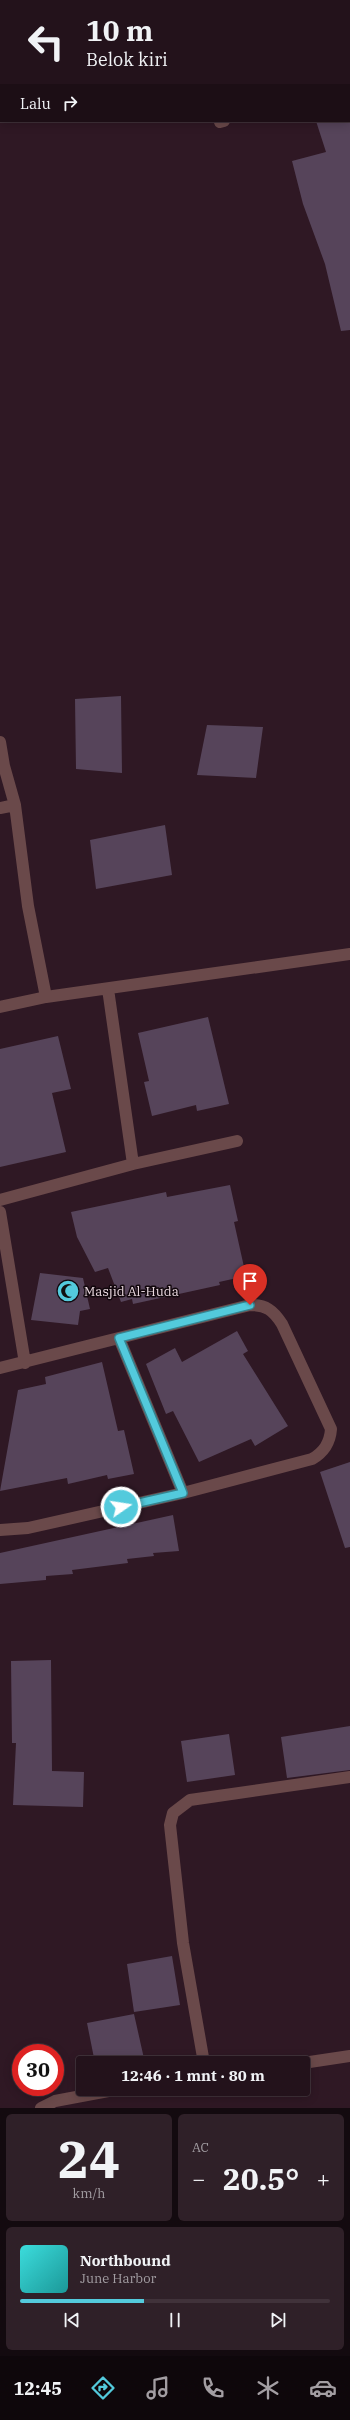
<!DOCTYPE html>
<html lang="id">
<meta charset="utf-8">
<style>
:root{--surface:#23121b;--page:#2f2028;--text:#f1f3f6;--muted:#a39ea3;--line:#40323a;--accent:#53cadc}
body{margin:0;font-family:"IBM Plex Serif",serif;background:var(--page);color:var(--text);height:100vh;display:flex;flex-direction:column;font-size:15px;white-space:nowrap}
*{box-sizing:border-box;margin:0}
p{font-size:13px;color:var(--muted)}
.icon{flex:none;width:22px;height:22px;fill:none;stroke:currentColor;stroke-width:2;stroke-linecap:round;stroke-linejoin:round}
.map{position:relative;height:2108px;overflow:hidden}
.side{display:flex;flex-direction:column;gap:6px;padding:6px;background:#130a0f;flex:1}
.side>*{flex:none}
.guide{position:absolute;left:0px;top:0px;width:350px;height:122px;box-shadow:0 2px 10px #0003,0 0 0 1px var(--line);background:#23121b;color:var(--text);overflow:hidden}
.speed{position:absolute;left:12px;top:2044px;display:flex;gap:8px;font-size:20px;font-weight:700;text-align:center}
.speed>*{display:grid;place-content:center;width:52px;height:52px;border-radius:50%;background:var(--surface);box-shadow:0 2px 10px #0003,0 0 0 1px var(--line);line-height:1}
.speed .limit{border:6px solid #d22;background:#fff;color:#111}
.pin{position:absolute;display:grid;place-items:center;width:34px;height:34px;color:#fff;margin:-41px -17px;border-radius:50% 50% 50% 0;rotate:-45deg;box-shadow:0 0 4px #0007}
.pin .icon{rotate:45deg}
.me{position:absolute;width:44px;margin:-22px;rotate:77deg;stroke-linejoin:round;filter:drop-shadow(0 0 3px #0008)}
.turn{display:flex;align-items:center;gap:14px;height:84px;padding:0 20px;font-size:18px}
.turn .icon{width:52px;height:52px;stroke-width:2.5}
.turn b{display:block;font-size:28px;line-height:34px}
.then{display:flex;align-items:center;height:38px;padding:0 20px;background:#0003;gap:8px;font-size:15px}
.big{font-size:30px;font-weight:700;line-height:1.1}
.side .widget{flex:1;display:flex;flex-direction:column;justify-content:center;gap:6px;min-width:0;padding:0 14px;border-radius:6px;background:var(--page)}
.side .dial{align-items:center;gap:0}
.dial b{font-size:52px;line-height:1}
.song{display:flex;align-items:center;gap:12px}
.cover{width:48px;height:48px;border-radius:6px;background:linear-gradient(135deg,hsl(180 70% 55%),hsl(180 70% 35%))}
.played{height:4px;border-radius:2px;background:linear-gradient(90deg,var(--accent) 40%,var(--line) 40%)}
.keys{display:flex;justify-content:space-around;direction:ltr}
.heat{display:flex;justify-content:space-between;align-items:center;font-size:22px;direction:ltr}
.side .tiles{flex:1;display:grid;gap:6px;grid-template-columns:1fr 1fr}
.widget:last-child{grid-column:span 2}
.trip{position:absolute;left:76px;top:2056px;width:234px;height:40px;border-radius:4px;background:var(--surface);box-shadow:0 2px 10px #0003,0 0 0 1px var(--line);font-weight:700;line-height:40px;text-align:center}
.tabs{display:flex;height:64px;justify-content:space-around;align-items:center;background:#0e070b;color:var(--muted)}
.tabs .icon{width:28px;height:28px}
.tabs .selected{color:var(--accent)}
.tabs b{font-size:18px;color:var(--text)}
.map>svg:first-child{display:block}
</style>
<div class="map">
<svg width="350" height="2108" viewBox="0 0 350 2108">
<rect width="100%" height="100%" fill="#2f1824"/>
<path fill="#56445a" d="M 316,121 L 350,121 L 350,330 L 341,331 L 325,264 L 303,204 L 292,161 L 326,152 Z
M 121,696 L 122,773 L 76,769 L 75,699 Z
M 207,725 L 263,727 L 256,778 L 197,775 Z
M 165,825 L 172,875 L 96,889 L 90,840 Z
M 208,1017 L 229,1104 L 197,1111 L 196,1105 L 152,1116 L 144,1082 L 149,1081 L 138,1033 Z
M 58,1036 L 71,1089 L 52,1093 L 66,1152 L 0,1167 L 0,1049 Z
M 230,1185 L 238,1221 L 234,1222 L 246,1276 L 219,1282 L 220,1285 L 133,1304 L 132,1299 L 121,1302 L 108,1268 L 95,1272 L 77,1237 L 71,1212 L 166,1192 L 167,1197 Z
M 40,1273 L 83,1278 L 90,1309 L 80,1311 L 78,1325 L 31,1320 Z
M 237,1331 L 248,1351 L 243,1354 L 288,1426 L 255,1446 L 251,1439 L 199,1462 L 173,1411 L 166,1414 L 146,1364 L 175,1348 L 182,1362 Z
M 102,1362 L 118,1431 L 124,1430 L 134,1474 L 108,1479 L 107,1475 L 68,1484 L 67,1478 L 0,1491 L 18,1390 L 46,1384 L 45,1377 Z
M 350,1462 L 350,1547 L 345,1548 L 320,1472 Z
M 173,1515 L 179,1551 L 153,1553 L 154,1556 L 127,1559 L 128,1563 L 72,1570 L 73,1574 L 46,1576 L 46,1580 L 0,1584 L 0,1553 Z
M 51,1660 L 52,1771 L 84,1772 L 83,1807 L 13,1805 L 16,1743 L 12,1743 L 11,1661 Z
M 350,1726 L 350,1770 L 287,1778 L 281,1737 Z
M 229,1734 L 235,1775 L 187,1782 L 181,1741 Z
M 172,1956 L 180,2005 L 134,2012 L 127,1964 Z
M 134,2014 L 145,2063 L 95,2063 L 87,2023 Z"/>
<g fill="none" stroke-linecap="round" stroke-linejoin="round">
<path stroke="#6a494a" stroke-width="12" d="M 349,78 L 350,78
M 220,122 L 224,121
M 0,742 L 4,766 L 15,805 L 28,906 L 46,997 L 350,954
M 0,808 L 15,805
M 108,989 L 133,1164
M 0,1007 L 46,997
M 0,1200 L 133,1164 L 237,1141
M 0,1212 L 25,1363
M 119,1338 L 183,1493
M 0,1368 L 250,1305 C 266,1305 273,1310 282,1324 L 331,1429 C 330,1443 324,1452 312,1459 L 183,1493 L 28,1528 L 0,1530
M 204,2063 L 183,1943 L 170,1825 L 173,1813 L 190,1800 L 350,1777
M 303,2063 L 350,2056
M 41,2108 L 55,2101 L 119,2089"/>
</g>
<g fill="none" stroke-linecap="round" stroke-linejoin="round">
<g stroke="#36838f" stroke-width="10">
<path id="route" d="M 121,1507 L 183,1493 L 119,1338 L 250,1305"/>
</g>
<use href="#route" stroke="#53cadc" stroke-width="7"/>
</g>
<defs>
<g id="mosque-disc" transform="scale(1.15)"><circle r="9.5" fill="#53cadc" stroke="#11070c"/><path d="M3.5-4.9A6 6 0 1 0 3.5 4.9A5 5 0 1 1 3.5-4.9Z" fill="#111"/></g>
</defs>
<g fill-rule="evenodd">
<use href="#mosque-disc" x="68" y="1291"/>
</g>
<g text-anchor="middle" stroke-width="3" stroke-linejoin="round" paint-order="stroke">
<g font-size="13" fill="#ead9e0" stroke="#11070c" text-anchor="start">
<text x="84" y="1296">Masjid Al-Huda</text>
</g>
</g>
</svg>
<div class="speed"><div class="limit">30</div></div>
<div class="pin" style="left:250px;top:1305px;background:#d93025"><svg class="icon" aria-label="arrive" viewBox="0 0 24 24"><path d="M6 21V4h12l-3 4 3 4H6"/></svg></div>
<svg class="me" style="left:121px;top:1507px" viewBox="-20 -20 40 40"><circle r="17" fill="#53cadc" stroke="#fff" stroke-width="3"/><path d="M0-11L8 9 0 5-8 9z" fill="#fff"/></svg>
<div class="trip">12:46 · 1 mnt · 80 m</div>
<div class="guide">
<div class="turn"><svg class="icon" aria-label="left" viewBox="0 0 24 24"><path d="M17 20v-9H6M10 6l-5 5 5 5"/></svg><div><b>10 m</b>Belok kiri</div></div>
<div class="then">Lalu<svg class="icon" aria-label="right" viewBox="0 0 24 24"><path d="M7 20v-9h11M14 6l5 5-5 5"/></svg></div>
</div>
</div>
<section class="side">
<div class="tiles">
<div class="widget dial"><b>24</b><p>km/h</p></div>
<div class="widget"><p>AC</p>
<div class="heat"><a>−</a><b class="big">20.5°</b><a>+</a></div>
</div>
<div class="widget">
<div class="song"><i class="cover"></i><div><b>Northbound</b><p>June Harbor</p></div></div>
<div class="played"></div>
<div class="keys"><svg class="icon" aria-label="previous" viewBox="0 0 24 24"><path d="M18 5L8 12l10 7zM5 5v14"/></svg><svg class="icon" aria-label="pause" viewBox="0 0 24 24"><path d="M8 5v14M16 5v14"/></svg><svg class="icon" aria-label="next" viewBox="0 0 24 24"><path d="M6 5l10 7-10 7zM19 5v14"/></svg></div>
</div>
</div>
</section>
<nav class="tabs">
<b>12:45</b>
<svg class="icon selected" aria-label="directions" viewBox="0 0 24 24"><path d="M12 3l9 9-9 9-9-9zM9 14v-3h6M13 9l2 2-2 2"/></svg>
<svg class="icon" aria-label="music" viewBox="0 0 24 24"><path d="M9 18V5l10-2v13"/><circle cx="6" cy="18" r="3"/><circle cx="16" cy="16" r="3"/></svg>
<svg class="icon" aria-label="phone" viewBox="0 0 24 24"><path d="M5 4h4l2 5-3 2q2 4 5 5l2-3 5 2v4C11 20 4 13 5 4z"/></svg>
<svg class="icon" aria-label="climate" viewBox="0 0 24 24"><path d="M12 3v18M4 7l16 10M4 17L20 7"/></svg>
<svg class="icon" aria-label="car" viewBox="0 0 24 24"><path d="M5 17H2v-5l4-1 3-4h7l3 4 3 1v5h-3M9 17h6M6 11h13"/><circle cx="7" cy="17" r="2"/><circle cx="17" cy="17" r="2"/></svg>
</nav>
